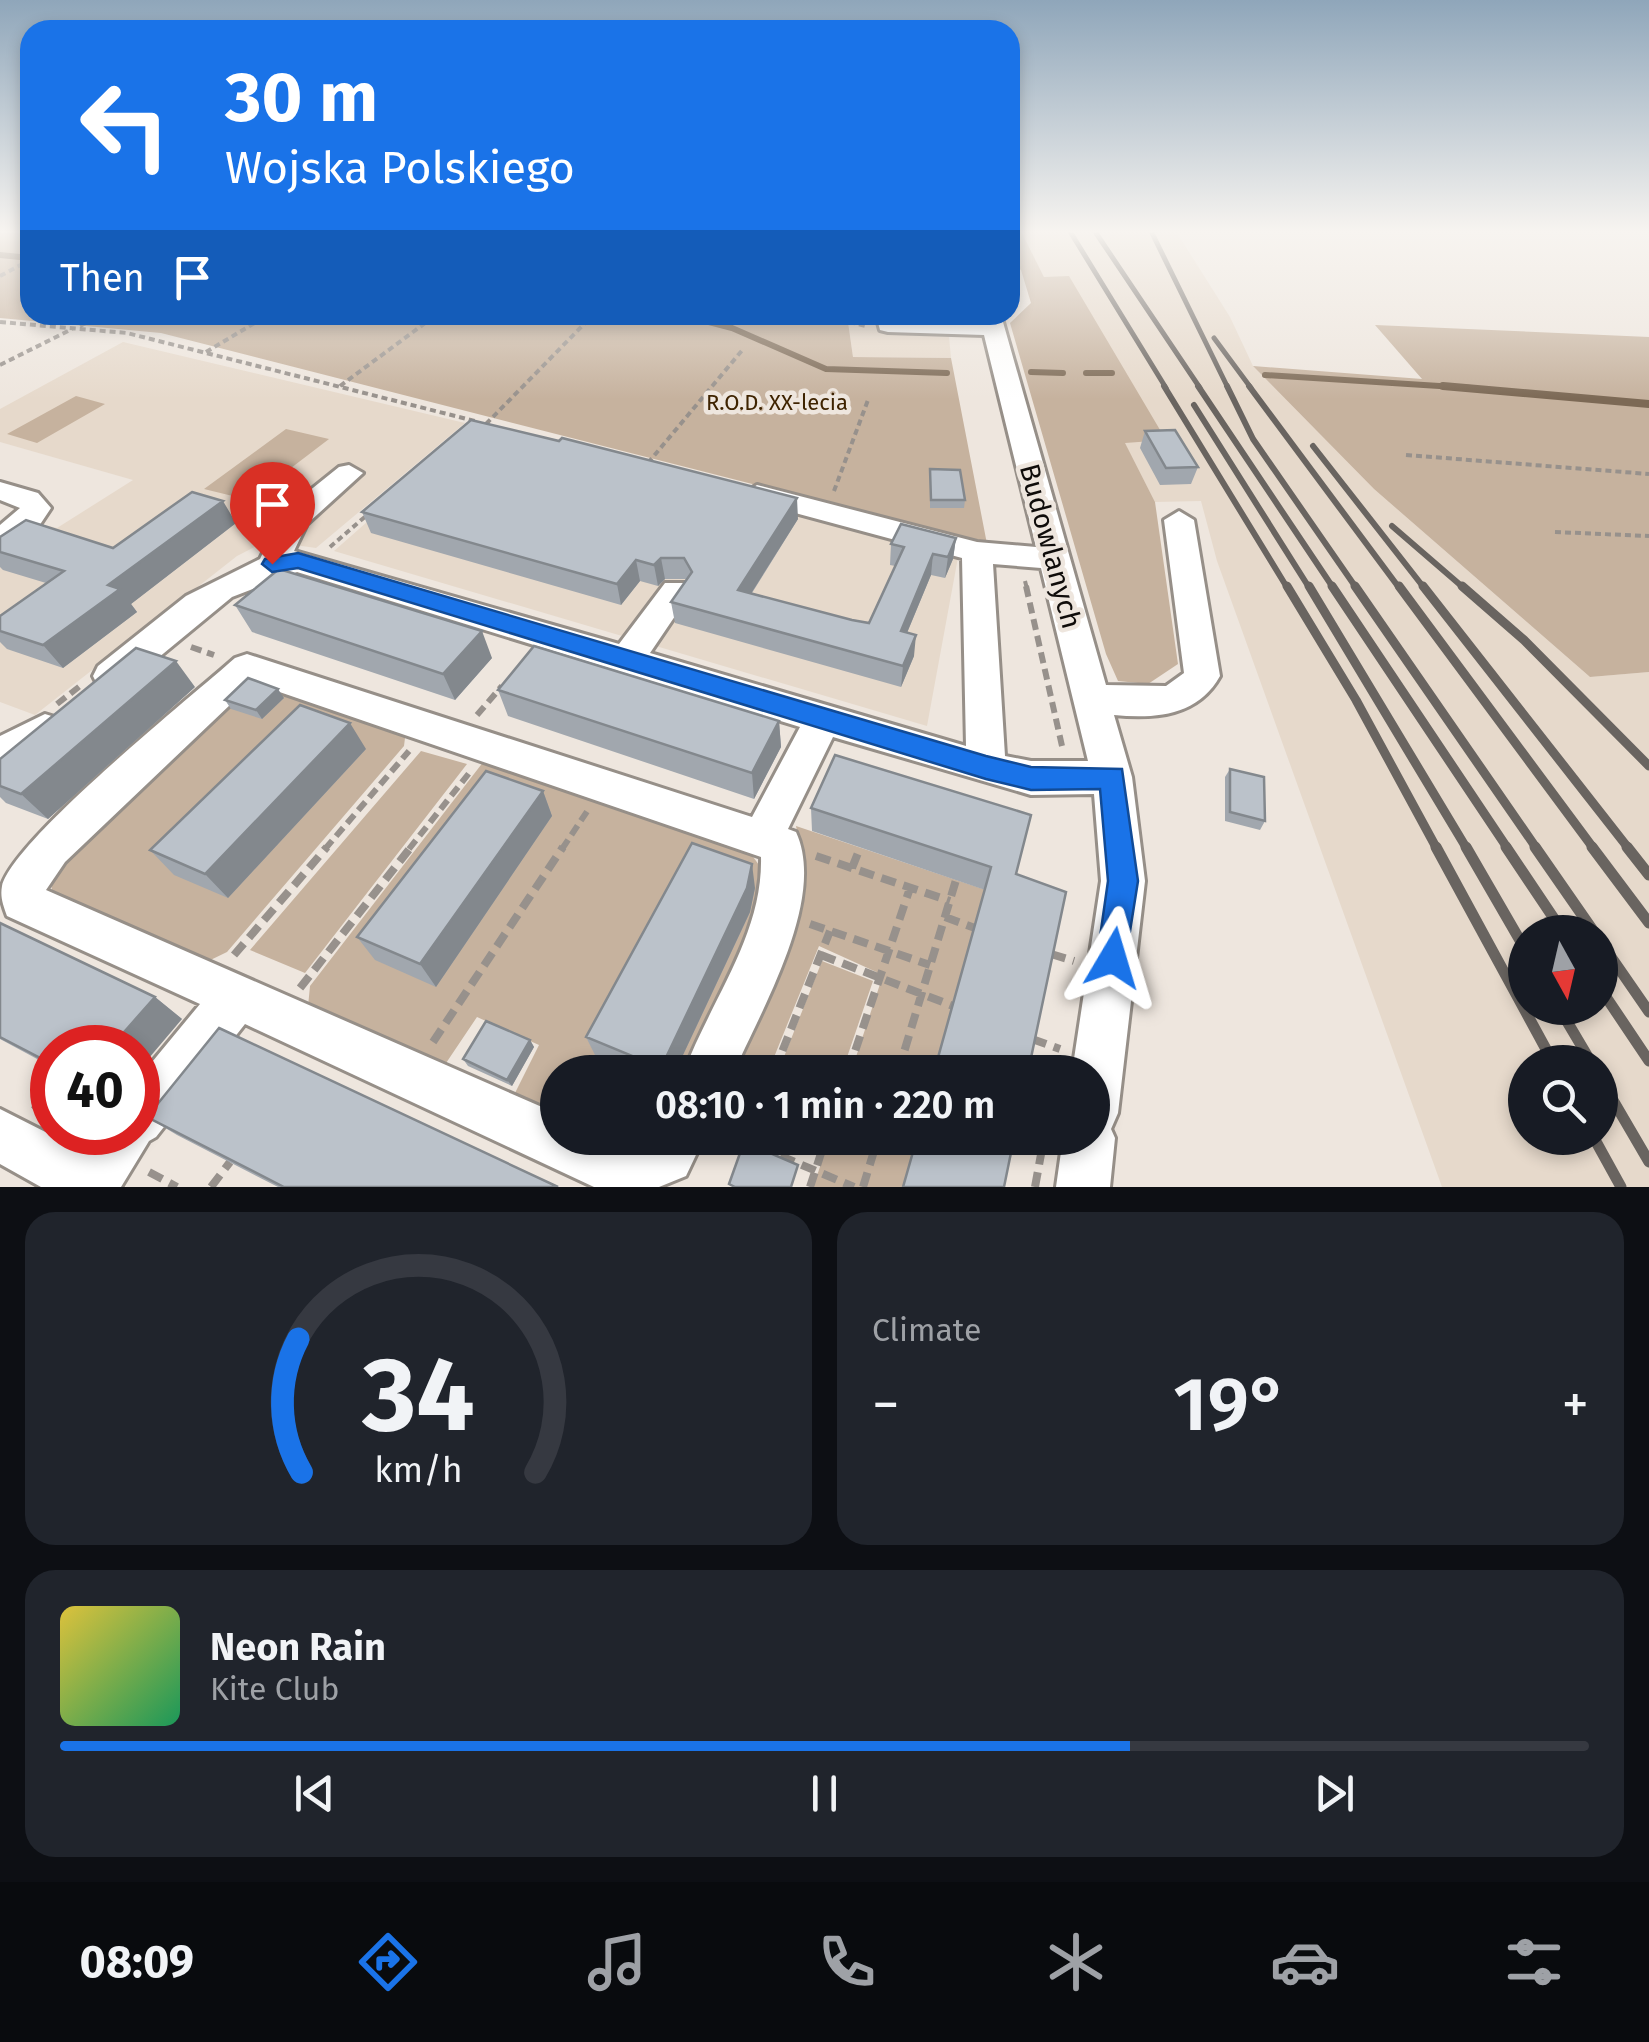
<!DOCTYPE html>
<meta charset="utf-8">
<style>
:root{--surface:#171b24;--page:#20242c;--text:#f1f3f6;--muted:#9ea1a6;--line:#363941;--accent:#1a73e8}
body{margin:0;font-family:"Fira Sans",sans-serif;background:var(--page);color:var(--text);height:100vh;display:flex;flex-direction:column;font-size:38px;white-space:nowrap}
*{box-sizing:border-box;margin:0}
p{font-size:32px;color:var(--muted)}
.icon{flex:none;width:55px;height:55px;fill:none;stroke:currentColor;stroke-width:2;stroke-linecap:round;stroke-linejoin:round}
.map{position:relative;height:1187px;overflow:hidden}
.sheet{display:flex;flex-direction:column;gap:25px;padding:25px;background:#0d0f14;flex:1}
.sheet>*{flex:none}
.hud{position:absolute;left:20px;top:20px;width:1000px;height:305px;border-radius:30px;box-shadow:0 5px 15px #0003;background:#1a73e8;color:#fff;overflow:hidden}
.needle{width:65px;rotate:172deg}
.buttons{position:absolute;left:1508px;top:915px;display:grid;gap:20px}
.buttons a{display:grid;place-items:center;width:110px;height:110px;border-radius:50%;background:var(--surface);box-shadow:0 5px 15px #0003;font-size:50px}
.speed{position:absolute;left:30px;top:1025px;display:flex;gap:20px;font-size:50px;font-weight:700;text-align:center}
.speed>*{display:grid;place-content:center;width:130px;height:130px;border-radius:50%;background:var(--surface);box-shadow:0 5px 15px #0003;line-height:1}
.speed .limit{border:15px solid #d22;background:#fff;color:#111}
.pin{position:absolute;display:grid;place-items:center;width:85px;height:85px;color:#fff;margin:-102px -42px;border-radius:50% 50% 50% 0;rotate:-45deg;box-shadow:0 0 10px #0007}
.pin .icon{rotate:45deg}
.me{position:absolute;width:110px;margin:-55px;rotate:7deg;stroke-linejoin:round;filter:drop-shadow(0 0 8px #0008)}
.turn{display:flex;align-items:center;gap:35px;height:210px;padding:0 40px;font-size:45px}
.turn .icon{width:130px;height:130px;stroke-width:2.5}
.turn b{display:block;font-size:70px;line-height:85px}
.then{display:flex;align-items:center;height:95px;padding:0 40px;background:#0003;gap:20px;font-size:38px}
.big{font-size:75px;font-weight:600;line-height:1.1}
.sheet .card{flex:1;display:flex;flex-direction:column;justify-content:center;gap:15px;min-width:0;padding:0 35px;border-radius:30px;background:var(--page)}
.sheet .dial{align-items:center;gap:0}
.dial svg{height:260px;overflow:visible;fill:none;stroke:var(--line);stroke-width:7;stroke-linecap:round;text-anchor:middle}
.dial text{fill:var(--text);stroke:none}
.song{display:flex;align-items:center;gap:30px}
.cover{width:120px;height:120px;border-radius:15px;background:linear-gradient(135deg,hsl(50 70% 55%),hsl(150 70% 35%))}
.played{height:10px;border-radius:5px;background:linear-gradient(90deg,var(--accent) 70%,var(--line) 70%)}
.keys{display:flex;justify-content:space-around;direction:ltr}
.heat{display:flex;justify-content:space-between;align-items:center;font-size:55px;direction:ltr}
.sheet .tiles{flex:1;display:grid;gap:25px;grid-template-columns:1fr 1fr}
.card:last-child{grid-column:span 2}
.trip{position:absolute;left:540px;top:1055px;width:570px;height:100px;border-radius:50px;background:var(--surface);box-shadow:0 5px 15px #0003;font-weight:600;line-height:100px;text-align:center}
.tabs{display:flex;height:160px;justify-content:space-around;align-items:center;background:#090b0e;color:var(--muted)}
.tabs .icon{width:70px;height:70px}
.tabs .on{color:var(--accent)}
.tabs b{font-size:45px;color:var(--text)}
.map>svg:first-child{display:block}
</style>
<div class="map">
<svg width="1649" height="1187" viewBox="0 0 1649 1187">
<rect width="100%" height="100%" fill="#eee6de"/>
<path fill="#e6d9cb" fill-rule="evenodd" d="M 1022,233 L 1177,233 L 1230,317 L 1253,366 L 1374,489 L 1590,677 L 1649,672 L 1649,1187 L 1442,1187 L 1217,561 L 1201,501 L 1155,502 L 1124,442 L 1165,440 L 1044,277 ZM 1525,932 L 1600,932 L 1600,1008 L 1525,1008 ZM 1525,1062 L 1600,1062 L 1600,1138 L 1525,1138 Z
M 847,315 L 947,315 L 951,358 L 853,357 Z
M 123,342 L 465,423 L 316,548 L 266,541 L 237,556 L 35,715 L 0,702 L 0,547 L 37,523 L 57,528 L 133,480 L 0,442 L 0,409 Z
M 475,427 L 959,552 L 927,726 L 334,551 Z"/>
<path fill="#c6b29e" d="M 0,233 L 30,233 L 30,315 L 847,315 L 853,357 L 951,358 L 987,544 L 161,333 L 0,318 Z
M 1010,233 L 1022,233 L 1044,277 L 1069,276 L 1166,440 L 1125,443 L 1155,502 L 1178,664 L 1148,684 L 1118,681 L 1106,654 L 1010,323 L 1031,303 L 1021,270 L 1010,262 Z
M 1375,325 L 1649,337 L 1649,672 L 1590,677 L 1374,489 L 1253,366 L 1422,379 Z
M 76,396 L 105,404 L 37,443 L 7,434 Z
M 286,429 L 329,439 L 249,500 L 204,489 Z
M 279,686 L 406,730 L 404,746 L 227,952 L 194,968 L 53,901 L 51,881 L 65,856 L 232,693 Z
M 421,751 L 467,764 L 305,973 L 250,950 Z
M 484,761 L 745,846 C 755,859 768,875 769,893 C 770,937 716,1030 697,1072 L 558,1072 L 557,1135 L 506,1111 L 539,1045 L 477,1017 L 436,1078 L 307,1017 L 310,986 Z
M 796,826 L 986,890 L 935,1072 L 851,1072 L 883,975 L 819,946 L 768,1072 L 723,1072 L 806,879 Z
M 822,961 L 873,981 L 842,1072 L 778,1072 Z
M 830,1138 L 917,1138 L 904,1187 L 813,1187 Z"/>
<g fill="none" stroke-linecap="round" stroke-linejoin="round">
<path stroke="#7c6955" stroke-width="6" d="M 0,255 L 30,258
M 682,315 L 732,328 L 826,369 L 947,373
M 1031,372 L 1063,373
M 1086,373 L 1112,373
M 1265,375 L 1471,388"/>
<path stroke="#7c6955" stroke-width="8" d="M 1443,386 L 1649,404"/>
<g stroke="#968f88" stroke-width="6">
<path id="minor" d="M 876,315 L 981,322 L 979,315 L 1001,315 L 1106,685 L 1166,686 L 1184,673 L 1164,520 L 1179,511 L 1194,520 L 1220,676 C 1198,716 1155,719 1114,715 L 1132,777 L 1145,881 L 1118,1113 L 1111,1129 L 1115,1138 L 1110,1187 L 1056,1187 L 1063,1138 L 1092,1138 L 1092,1072 L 1072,1072 L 1101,881 L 1094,794 L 1031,795 L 833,737 L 788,829 L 796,832 C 827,899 761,1010 734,1072 L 684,1072 C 710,1001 763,936 761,857 L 253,683 L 65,862 L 46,890 L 558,1114 L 558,1138 L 608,1138 L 626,1146 L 648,1138 L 704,1138 L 686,1176 L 659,1187 L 594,1187 L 245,1024 L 156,1137 L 149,1141 L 121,1187 L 41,1187 L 0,1164 L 0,1109 L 79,1149 L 92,1132 L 138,1132 L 138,1079 L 200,1004 L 7,916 C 3,905 0,897 2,886 C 14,839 190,698 235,658 L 247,654 L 752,817 L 800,727 L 297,572 L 232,597 L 124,686 L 111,690 L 98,686 L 93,676 L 98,666 L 186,596 L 260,559 L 283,512 L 339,467 L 349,465 L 363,473 L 307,524 L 294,551 L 619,644 L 665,583 L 687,583 L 692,591 L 650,653 L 966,746 L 962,558 L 747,500 L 743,494 L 757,485 L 977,542 L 1036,547 L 984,335 L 888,332 L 880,330 ZM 993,564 L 1041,568 L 1088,761 L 1031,761 L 1005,756 Z
M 0,482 L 38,493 L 51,508 L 37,529 L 0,549 L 0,525 L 20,508 L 0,500 Z
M 45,714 L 58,718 L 64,729 C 51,754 26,762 0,768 L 0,736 Z"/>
</g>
<path stroke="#97918c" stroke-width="4" stroke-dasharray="6 4" stroke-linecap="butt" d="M 0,276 L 30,260
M 820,315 L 866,326
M 0,322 L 127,333 L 475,421
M 80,326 L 102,315
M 206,352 L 268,315
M 0,365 L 72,329
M 340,386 L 436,315
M 486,424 L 589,319
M 1406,455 L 1649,474
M 648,463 L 744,348
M 834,491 L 868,400
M 1555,532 L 1649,536
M 330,547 L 367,515
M 1025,581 L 1027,589"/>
<path stroke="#97918c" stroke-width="6" stroke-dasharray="11 6" stroke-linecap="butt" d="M 1026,586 L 1062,746
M 191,647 L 214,655
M 57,704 L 80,686
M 477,715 L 502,686
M 325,849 L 409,751
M 409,849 L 470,772
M 562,849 L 588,810"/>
<path stroke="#97918c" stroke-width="8" stroke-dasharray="15 8" stroke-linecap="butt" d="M 816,856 L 950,901
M 852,868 L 860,848
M 945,917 L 975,928
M 810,924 L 930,965
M 1051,954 L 1074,961
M 234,955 L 327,847
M 821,955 L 953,1006
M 300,988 L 411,847
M 1032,1039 L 1060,1049
M 433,1042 L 563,847
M 751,1066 L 767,1072
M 774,1072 L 830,931
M 848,1072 L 910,888
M 898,1072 L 956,880
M 34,1110 L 52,1090
M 738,1138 L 854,1187
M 1021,1138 L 1043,1147
M 149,1172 L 177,1187
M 211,1187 L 230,1162
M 810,1187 L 826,1138
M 863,1187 L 878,1138
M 1035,1187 L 1044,1138"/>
<use href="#minor" fill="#fff" fill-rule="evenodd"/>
<path stroke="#696460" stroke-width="5" d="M 1071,233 L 1166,388
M 1096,233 L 1200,388
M 1152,233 L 1228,388
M 1214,338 L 1251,388"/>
<path stroke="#696460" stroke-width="6" d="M 1164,386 L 1288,589
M 1198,386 L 1334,589
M 1227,386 L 1253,439 L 1357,589
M 1249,386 L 1400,589
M 1194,405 L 1310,589
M 1313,446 L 1425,589
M 1392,526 L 1465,589"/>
<path stroke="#696460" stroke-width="9" d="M 1287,586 L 1356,700 L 1437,849
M 1309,586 L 1467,849
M 1332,586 L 1508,849
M 1355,586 L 1537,849
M 1399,586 L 1594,849
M 1423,586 L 1629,849
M 1462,586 L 1524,640 L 1649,766"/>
<path stroke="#696460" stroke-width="11" d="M 1436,847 L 1553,1062
M 1466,847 L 1525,949
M 1506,847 L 1563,932
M 1535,847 L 1594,932
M 1592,847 L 1649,923
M 1627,847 L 1649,875
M 1600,941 L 1649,1012
M 1600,988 L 1649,1061
M 1559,1008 L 1591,1062
M 1600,1078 L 1649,1162
M 1594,1138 L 1621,1187"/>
</g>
<path fill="#a1a7ae" d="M 1145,431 L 1198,467 L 1191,484 L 1160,485 L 1140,448 Z
M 930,469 L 965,500 L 964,508 L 930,508 Z
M 362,512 L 798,519 L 752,593 L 852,620 L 869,623 L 895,566 L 890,565 L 891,544 L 956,538 L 953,559 L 945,578 L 931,575 L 907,633 L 914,656 L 901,687 L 675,623 L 671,602 L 687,579 L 665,579 L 658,586 L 640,581 L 621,605 L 371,533 Z
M 236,523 L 131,604 L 137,612 L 63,668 L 7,649 L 0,642 L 0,616 L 46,583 L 3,570 L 0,567 L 0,537 L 113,548 Z
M 235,605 L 492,658 L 455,700 L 252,632 Z
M 195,687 L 48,819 L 6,803 L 0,797 L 0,759 Z
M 498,690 L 779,721 L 781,747 L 754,799 L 508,716 Z
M 284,698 L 262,719 L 231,709 L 225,700 Z
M 366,749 L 228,898 L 174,875 L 150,850 Z
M 1230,769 L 1265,821 L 1260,830 L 1225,821 L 1225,777 Z
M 543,791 L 552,816 L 436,987 L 375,960 L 357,937 Z
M 811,808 L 1031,815 L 985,890 L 812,831 Z
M 755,888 L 750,912 L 675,1072 L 632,1072 L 596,1057 L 586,1037 Z
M 0,923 L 155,997 L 182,1019 L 52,1048 L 52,1067 L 0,1039 Z
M 530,1040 L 534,1047 L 512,1086 L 468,1066 L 463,1059 Z
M 147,1117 L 558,1187 L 278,1187 L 177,1135 Z"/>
<path fill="#83888d" d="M 797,498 L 798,519 L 740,611 L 738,590 Z
M 223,501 L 236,523 L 131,604 L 137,612 L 63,668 L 43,645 L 108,585 Z
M 956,538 L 953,559 L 945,578 L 948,557 Z
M 933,554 L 931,575 L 899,652 L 901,631 Z
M 661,558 L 665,579 L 658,586 L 654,565 Z
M 636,560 L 640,581 L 621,605 L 617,584 Z
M 482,631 L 492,658 L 455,700 L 443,674 Z
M 916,635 L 914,656 L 901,687 L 903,666 Z
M 176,661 L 195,687 L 48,819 L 21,794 Z
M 278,689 L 284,698 L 262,719 L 256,710 Z
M 779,721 L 781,747 L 754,799 L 752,773 Z
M 350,723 L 366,749 L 228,898 L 205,874 Z
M 543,791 L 552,816 L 436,987 L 420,964 Z
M 752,864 L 755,888 L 750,912 L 675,1072 L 663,1072 L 661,1068 Z
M 155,997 L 182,1019 L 138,1071 L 138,1048 L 110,1048 Z
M 530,1040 L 534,1047 L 512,1086 L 507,1080 Z"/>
<path fill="#bbc2ca" stroke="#83888d" stroke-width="2.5" d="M 471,420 L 559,441 L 562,438 L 797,498 L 738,590 L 852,620 L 869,623 L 904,547 L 891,544 L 901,524 L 956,538 L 948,557 L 933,554 L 901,631 L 916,635 L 903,666 L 671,602 L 692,572 L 684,558 L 661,558 L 654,565 L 636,560 L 617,584 L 362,512 Z
M 1175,430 L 1198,467 L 1166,468 L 1145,431 Z
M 930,469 L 960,470 L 965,500 L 931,500 Z
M 192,492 L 223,501 L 108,585 L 120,589 L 43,645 L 0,631 L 0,616 L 64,571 L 0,552 L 0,537 L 26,520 L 113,548 Z
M 279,569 L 482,631 L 443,674 L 235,605 Z
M 534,646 L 779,721 L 752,773 L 498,690 Z
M 136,648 L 176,661 L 21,794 L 0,786 L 0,759 Z
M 248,678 L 278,689 L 256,710 L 225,700 Z
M 300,705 L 350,723 L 205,874 L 150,850 Z
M 835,755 L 1031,815 L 1016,874 L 1066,892 L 1028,1072 L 934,1072 L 991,867 L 811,808 Z
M 1230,769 L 1264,777 L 1265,821 L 1230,812 Z
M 486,771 L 543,791 L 420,964 L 357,937 Z
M 692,843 L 752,864 L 747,888 L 661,1068 L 586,1037 Z
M 0,923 L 155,997 L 110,1048 L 52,1048 L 52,1064 L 0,1037 Z
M 486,1021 L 530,1040 L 507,1080 L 463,1059 Z
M 219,1028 L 558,1187 L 284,1187 L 147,1117 Z
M 917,1138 L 1014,1138 L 1004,1187 L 903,1187 Z
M 744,1142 L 798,1165 L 791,1187 L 735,1187 L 729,1184 Z"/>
<linearGradient id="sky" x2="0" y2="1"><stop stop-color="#8fa6ba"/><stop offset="0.58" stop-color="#f7f4f0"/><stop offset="1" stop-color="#f7f4f0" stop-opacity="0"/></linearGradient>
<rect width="1649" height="399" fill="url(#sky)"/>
<path fill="#1a73e8" stroke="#114b97" stroke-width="2.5" d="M 298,553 L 986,756 L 1031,767 L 1122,769 L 1138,881 L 1124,969 L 1113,974 L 1101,969 L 1097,958 L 1108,881 L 1100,789 L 1031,790 L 986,779 L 298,568 L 272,572 L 262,564 L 265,559 Z"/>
<g text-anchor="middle" stroke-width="9" stroke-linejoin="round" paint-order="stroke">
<g font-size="22" fill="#3e2300" stroke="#eee6de">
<text x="777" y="410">R.O.D. XX-lecia</text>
</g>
<g font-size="28" fill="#0f0c0a" stroke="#eee6de">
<text transform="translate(1051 546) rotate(75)" y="10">Budowlanych</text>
</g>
</g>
</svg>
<div class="buttons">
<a><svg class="needle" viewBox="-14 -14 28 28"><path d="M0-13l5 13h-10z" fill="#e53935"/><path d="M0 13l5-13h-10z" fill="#9ea1a6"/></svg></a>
<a><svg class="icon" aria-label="search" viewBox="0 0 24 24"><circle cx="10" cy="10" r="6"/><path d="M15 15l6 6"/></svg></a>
</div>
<div class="speed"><div class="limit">40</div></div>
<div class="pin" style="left:272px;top:564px;background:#d93025"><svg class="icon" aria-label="arrive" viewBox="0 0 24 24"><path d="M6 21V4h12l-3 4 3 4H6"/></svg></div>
<svg class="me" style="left:1113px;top:958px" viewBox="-20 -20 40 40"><path d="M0-17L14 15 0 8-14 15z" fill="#1a73e8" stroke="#fff" stroke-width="4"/></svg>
<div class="trip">08:10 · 1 min · 220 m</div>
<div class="hud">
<div class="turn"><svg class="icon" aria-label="left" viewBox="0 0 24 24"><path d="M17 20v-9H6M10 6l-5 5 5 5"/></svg><div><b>30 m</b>Wojska Polskiego</div></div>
<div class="then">Then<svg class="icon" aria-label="arrive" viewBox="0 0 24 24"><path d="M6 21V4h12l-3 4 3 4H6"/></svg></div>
</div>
</div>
<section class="sheet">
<div class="tiles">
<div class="card dial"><svg viewBox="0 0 100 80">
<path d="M14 69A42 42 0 1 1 86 69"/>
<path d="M14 69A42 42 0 0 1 13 28" stroke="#1a73e8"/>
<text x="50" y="56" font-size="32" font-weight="700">34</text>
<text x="50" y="72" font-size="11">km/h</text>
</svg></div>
<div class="card"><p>Climate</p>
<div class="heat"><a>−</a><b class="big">19°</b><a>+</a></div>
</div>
<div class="card">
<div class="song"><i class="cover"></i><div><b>Neon Rain</b><p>Kite Club</p></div></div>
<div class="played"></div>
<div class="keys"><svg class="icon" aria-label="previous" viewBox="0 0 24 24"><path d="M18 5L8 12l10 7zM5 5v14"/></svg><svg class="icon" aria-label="pause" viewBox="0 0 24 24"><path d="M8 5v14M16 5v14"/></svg><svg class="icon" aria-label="next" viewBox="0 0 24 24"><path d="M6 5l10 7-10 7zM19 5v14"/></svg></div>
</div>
</div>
</section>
<nav class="tabs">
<b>08:09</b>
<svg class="icon on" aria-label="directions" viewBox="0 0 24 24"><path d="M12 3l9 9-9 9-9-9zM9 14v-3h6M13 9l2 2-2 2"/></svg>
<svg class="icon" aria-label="music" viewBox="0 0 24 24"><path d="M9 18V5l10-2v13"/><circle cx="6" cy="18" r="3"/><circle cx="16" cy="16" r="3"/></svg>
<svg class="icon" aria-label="phone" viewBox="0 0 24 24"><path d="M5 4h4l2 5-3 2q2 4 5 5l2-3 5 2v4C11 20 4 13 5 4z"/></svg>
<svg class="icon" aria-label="climate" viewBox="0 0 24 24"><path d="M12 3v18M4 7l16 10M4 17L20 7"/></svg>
<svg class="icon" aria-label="car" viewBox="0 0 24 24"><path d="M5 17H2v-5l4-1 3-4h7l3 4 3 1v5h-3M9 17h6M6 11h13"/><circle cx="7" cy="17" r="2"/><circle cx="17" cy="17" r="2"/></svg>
<svg class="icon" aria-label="filters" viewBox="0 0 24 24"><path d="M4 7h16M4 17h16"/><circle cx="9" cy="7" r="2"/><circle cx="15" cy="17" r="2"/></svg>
</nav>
